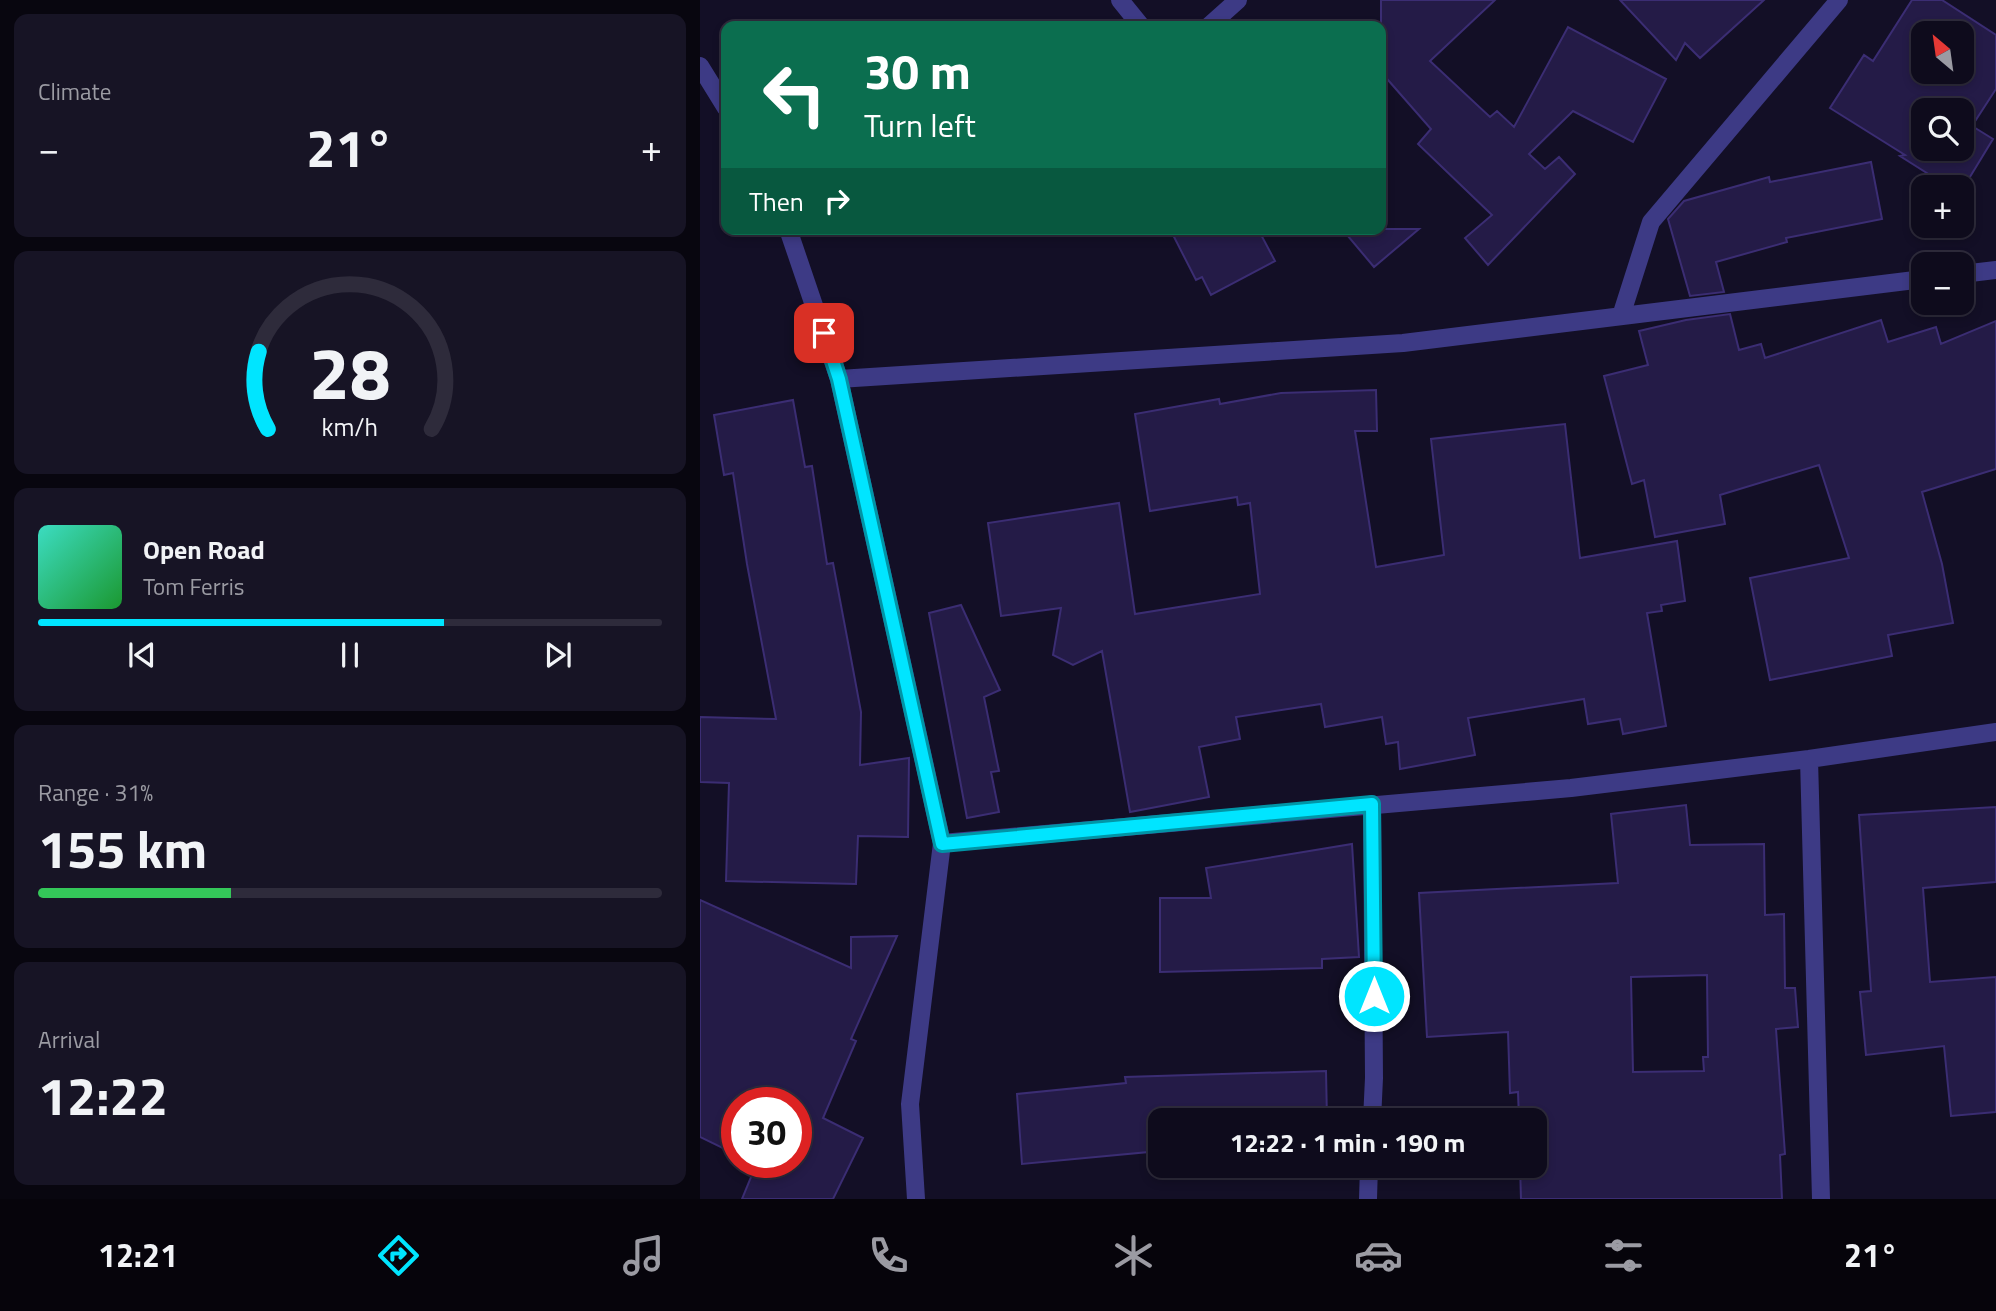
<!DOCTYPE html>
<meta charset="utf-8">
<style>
:root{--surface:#0e0b1c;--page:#171425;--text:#f1f3f6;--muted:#9b9ba3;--line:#2e2b3b;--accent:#00e5ff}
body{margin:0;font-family:"Titillium Web",sans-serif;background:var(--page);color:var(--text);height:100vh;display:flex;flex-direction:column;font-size:26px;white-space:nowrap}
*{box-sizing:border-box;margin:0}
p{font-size:23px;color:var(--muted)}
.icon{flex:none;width:38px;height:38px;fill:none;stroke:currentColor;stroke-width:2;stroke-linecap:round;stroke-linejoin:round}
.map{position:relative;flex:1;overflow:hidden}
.sheet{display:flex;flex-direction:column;gap:14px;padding:14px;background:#08060f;width:700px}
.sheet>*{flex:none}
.banner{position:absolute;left:21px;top:21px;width:665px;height:214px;border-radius:14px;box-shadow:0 4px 10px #0003,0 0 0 2px var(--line);background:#0b6e4f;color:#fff;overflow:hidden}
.needle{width:46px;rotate:331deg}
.controls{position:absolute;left:1211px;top:21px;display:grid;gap:14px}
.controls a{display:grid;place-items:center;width:63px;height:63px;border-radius:14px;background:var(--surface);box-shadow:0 4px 10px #0003,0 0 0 2px var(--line);font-size:35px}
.speed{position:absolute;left:21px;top:1087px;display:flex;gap:14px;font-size:35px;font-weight:700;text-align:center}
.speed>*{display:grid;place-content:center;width:91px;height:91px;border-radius:50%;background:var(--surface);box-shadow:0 4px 10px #0003,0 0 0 2px var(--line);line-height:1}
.speed .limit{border:10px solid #d22;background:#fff;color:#111}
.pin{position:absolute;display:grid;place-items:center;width:60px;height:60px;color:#fff;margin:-30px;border-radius:14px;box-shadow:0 4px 10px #0006}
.me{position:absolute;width:77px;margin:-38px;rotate:0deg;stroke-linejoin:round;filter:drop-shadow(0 0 5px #0008)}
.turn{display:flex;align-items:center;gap:24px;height:147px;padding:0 28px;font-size:32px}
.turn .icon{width:91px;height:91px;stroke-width:2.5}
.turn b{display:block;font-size:49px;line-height:60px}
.then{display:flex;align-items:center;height:66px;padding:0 28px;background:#0003;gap:14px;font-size:26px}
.big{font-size:52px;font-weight:700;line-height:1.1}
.sheet .widget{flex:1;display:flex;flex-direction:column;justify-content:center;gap:10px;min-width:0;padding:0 24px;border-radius:14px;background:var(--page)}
.sheet .dial{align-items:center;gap:0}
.dial svg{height:182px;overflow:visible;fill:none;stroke:var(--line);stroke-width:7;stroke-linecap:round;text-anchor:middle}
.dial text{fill:var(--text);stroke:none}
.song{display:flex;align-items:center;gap:21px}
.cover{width:84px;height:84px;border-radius:10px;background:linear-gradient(135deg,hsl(170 70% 55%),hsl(130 70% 35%))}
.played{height:7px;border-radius:4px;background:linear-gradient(90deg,var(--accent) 65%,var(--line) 65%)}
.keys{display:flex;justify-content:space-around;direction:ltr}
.heat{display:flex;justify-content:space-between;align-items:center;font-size:38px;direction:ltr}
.charge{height:10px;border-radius:5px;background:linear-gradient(90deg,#34c759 31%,var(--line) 0)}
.trip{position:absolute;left:448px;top:1108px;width:399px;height:70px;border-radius:14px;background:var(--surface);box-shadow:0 4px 10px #0003,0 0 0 2px var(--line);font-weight:700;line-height:70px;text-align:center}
.dock{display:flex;height:112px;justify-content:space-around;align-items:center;background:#06040b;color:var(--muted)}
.dock .icon{width:49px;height:49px}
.dock .current{color:var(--accent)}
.dock b{font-size:32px;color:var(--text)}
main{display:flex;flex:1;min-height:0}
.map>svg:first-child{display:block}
</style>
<main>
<section class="sheet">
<div class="widget"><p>Climate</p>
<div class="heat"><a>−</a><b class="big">21°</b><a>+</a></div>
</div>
<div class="widget dial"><svg viewBox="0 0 100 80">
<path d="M14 69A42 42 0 1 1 86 69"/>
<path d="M14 69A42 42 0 0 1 10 35" stroke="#00e5ff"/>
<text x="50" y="56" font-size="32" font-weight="700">28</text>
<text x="50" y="72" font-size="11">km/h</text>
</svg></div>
<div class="widget">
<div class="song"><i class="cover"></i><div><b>Open Road</b><p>Tom Ferris</p></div></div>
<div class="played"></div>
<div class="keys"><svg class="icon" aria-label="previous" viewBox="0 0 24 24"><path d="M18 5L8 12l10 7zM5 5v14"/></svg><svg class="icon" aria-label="pause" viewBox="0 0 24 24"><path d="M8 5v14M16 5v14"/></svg><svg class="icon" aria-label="next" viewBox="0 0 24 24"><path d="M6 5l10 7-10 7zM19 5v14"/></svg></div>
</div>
<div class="widget"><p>Range · 31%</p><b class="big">155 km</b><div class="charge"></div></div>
<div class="widget"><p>Arrival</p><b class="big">12:22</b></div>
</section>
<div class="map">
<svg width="1296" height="1199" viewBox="0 0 1296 1199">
<rect width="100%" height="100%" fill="#130f26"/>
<path fill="#241b47" stroke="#3b2d73" stroke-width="2" fill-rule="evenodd" d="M 681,0 L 795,0 L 730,61 L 790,117 L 797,111 L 814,127 L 868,27 L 966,79 L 933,142 L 873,111 L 829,154 L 845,169 L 859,157 L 875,174 L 788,265 L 765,238 L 792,215 L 718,144 L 731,129 L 681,72 Z
M 920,0 L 1064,0 L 1000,58 L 985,43 L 976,60 Z
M 1212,0 L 1242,0 L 1296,35 L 1296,89 L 1272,126 L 1293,139 L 1262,190 L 1262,187 L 1249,187 L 1200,156 L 1205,155 L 1130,108 L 1164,55 L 1173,61 ZM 1223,33 L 1262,33 L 1262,72 L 1223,72 ZM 1223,110 L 1262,110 L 1262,149 L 1223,149 Z
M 1171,162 L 1182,219 L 1086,238 L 1087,242 L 1016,262 L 1024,292 L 990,296 L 968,219 L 984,201 L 1069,177 L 1070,182 Z
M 470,229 L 558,229 L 575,261 L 511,295 L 502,277 L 496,280 Z
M 642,229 L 719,229 L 674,267 Z
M 1030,314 L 1039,350 L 1061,344 L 1065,358 L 1181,320 L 1188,342 L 1236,327 L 1241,344 L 1296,321 L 1296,469 L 1222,492 L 1242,564 L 1253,623 L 1188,635 L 1192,656 L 1070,680 L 1050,578 L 1149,558 L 1119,465 L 1020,495 L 1025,524 L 955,537 L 944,480 L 932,484 L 904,376 L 948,365 L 939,331 L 986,320 Z
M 676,390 L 677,431 L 655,431 L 676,567 L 744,555 L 731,439 L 865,424 L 880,558 L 977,541 L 985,601 L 961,605 L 962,611 L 947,613 L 966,726 L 923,734 L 920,719 L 888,724 L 884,699 L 768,718 L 775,755 L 700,769 L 698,742 L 686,744 L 682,717 L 625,727 L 621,704 L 536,717 L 540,739 L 499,747 L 509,797 L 430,812 L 402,651 L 373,665 L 353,655 L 361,608 L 301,616 L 288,523 L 419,503 L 435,614 L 560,594 L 550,503 L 538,505 L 537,497 L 450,511 L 435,414 L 519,399 L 520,404 L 581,393 Z
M 93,400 L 105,467 L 112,466 L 127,564 L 133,563 L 150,653 L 161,712 L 160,765 L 209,758 L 208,837 L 158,836 L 156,884 L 26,881 L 29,783 L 0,782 L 0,717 L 76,719 L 47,564 L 33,473 L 24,475 L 14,415 Z
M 261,605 L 300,690 L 284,697 L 299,771 L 291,772 L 299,812 L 267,818 L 229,613 Z
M 986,805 L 990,845 L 1064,844 L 1065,915 L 1084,914 L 1085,988 L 1095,988 L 1098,1027 L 1076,1029 L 1085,1154 L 1080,1155 L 1082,1199 L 821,1199 L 820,1166 L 835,1166 L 835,1120 L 819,1120 L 818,1092 L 810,1093 L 808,1032 L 727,1037 L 719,893 L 918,883 L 911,814 ZM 1007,975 L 1008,1057 L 1003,1057 L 1004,1071 L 933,1072 L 931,977 Z
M 1296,807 L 1296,882 L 1223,888 L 1230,982 L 1296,977 L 1296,1112 L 1251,1116 L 1244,1046 L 1166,1055 L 1160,992 L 1171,991 L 1159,815 Z
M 652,844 L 659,957 L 622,959 L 622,968 L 460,972 L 460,898 L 511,898 L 506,868 Z
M 0,900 L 151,968 L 151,937 L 197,936 L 151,1039 L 156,1041 L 123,1118 L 163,1138 L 133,1199 L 42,1199 L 56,1165 L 50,1162 L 96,1162 L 96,1102 L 37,1102 L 37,1155 L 0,1137 Z
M 626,1071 L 627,1120 L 456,1120 L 459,1151 L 322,1164 L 317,1094 L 426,1083 L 425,1077 Z"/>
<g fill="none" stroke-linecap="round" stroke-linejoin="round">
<path stroke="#3d3a85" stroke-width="18" d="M 420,0 L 441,26
M 509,26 L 538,0
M 0,66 L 26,108
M 88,229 L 139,379 L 242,843 L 210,1104 L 216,1199
M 1262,274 L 1296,270
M 921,316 L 951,222 L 1139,0
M 139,379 L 703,343 L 1223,279
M 1109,759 L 1121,1199
M 242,843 L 871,788 L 1109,759 L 1296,732
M 672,1120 L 674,1078 L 672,804
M 668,1199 L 669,1166"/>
</g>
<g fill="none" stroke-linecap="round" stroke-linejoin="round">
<g stroke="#0095a6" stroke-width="18">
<path id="route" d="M 124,333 L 139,379 L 242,844 L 672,804 L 674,996"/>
</g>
<use href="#route" stroke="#00e5ff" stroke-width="12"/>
</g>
</svg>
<div class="controls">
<a><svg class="needle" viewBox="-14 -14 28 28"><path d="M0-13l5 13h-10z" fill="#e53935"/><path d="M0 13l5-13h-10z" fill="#9b9ba3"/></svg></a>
<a><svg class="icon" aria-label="search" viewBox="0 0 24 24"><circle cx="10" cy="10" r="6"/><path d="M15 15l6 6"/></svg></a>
<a>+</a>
<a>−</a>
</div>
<div class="speed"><div class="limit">30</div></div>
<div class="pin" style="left:124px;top:333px;background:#d93025"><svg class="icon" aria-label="arrive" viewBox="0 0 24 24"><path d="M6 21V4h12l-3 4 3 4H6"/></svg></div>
<svg class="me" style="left:674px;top:996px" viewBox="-20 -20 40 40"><circle r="17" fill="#00e5ff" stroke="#fff" stroke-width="3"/><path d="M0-11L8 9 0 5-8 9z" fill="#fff"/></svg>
<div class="trip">12:22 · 1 min · 190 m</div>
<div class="banner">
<div class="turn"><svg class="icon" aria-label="left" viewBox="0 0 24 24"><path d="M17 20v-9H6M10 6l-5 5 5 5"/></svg><div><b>30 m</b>Turn left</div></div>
<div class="then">Then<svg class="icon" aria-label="right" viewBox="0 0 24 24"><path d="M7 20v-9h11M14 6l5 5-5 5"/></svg></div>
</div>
</div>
</main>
<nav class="dock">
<b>12:21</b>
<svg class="icon current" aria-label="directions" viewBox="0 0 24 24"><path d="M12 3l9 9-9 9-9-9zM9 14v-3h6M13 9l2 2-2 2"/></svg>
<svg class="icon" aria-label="music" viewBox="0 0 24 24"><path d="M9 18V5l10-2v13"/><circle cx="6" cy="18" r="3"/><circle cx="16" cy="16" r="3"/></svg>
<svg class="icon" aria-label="phone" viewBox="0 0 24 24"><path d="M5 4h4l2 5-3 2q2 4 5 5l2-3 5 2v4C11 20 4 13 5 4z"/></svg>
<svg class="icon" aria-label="climate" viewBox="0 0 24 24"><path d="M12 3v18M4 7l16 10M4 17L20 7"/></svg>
<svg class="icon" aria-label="car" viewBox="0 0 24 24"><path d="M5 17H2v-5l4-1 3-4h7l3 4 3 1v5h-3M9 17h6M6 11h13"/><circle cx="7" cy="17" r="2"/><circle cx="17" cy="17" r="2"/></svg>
<svg class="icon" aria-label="filters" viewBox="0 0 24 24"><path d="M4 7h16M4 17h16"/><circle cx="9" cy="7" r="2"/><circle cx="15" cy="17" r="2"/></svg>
<b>21°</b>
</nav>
